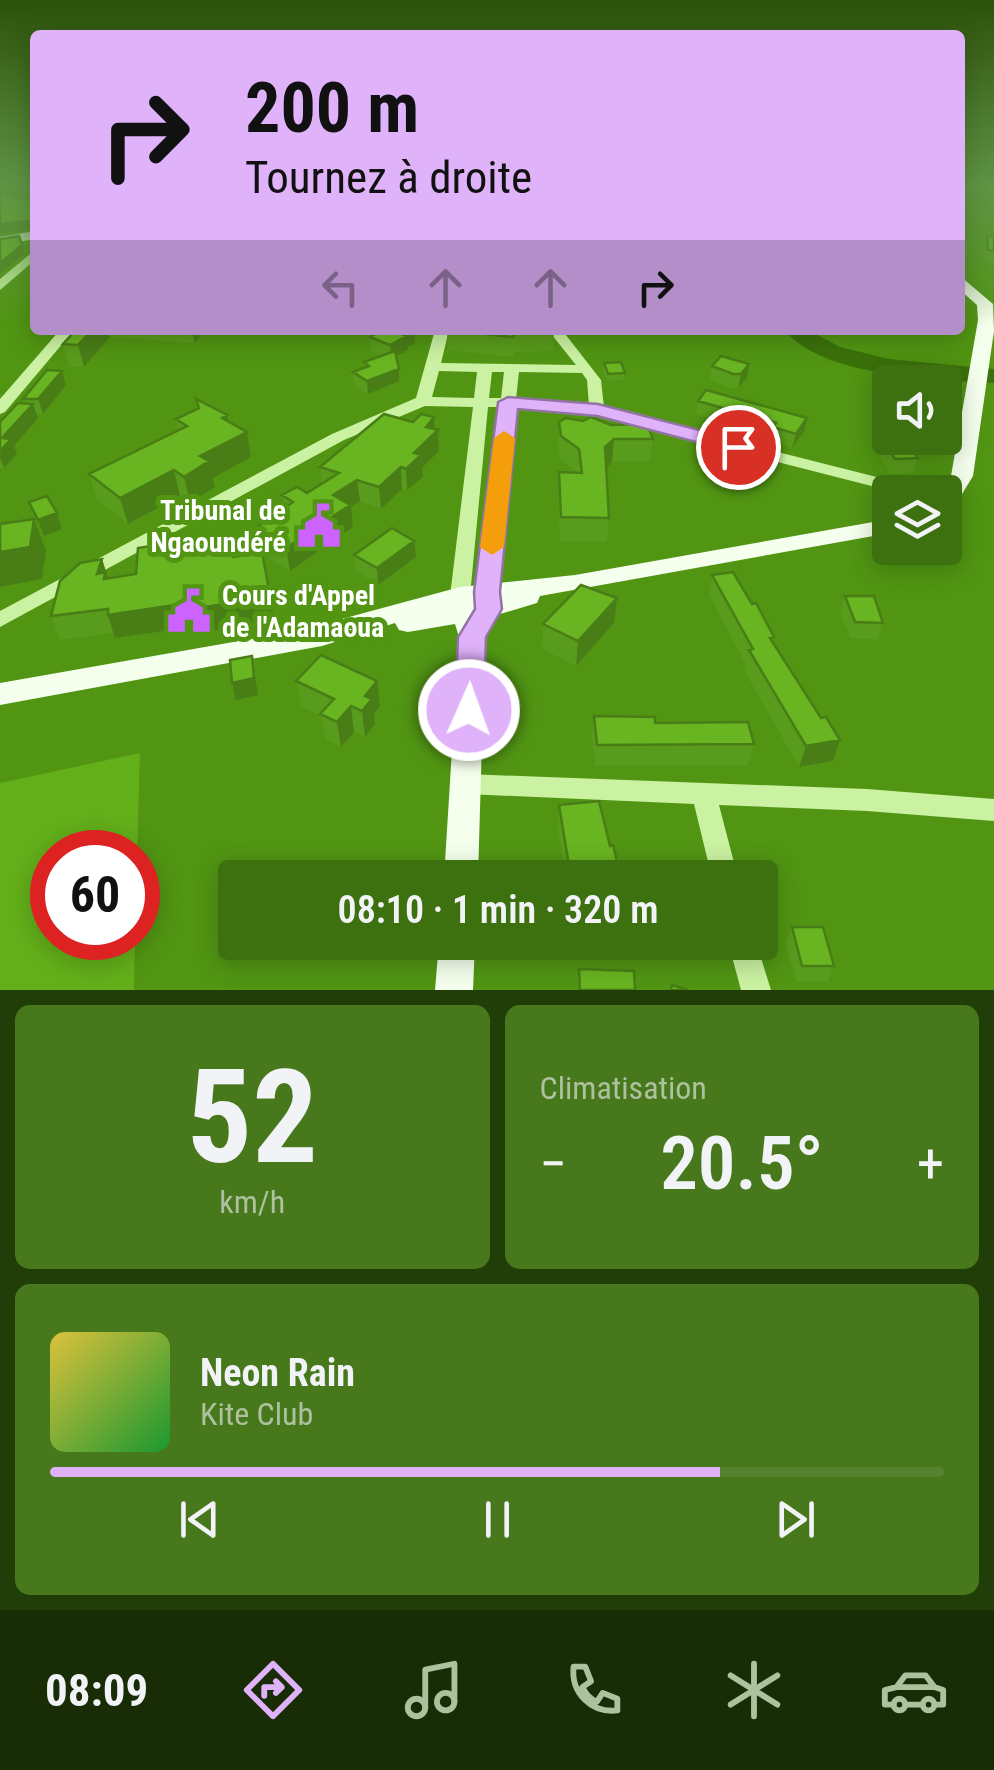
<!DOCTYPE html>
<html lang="fr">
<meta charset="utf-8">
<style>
:root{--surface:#3d700e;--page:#48781c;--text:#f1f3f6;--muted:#adc19e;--line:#56822e;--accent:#e0b2fa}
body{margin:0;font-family:"Roboto Condensed",sans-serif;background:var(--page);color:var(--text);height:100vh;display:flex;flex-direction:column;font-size:38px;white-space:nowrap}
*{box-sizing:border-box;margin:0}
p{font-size:32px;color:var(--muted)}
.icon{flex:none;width:55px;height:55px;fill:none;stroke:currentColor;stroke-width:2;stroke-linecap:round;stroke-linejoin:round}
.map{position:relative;height:990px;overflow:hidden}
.drawer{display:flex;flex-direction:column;gap:15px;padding:15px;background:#223e08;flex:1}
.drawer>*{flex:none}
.banner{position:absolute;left:30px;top:30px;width:935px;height:305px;border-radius:10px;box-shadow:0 5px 25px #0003;background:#e0b2fa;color:#111;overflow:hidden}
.buttons{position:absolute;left:872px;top:365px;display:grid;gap:20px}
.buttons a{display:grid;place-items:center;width:90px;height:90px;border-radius:10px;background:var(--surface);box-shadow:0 5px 25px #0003;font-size:50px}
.speed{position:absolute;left:30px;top:830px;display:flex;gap:20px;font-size:50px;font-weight:700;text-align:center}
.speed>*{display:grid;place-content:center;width:130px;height:130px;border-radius:50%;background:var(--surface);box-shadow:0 5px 25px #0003;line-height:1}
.speed .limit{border:15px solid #d22;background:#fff;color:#111}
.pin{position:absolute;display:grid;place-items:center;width:85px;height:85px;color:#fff;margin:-42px;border:5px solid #fff;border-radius:50%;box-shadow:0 2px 10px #0007}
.me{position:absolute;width:110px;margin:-55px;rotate:2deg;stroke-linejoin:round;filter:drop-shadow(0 0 8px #0008)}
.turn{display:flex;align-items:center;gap:35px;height:210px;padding:0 50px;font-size:45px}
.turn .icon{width:130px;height:130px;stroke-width:2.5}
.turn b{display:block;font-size:70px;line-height:85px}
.lanes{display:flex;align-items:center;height:95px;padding:0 50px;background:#0003;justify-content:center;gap:50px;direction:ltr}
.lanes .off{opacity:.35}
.big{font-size:75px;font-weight:600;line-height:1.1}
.drawer .card{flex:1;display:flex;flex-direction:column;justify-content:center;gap:15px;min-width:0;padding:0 35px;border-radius:15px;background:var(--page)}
.drawer .dial{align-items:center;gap:0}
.dial b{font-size:130px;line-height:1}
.song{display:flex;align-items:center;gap:30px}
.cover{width:120px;height:120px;border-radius:15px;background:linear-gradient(135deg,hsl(50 70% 55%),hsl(130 70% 35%))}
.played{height:10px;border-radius:5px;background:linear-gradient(90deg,var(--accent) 75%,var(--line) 75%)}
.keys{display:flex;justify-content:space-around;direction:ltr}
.heat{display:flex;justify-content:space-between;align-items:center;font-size:55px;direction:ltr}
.drawer .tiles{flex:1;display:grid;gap:15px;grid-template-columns:1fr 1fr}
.card:last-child{grid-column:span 2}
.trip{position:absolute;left:218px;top:860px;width:560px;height:100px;border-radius:10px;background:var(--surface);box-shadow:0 5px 25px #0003;font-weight:600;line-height:100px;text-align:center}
.tabs{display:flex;height:160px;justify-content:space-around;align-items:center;background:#182d06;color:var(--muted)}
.tabs .icon{width:70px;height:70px}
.tabs .current{color:var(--accent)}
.tabs b{font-size:45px;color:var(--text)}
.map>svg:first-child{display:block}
</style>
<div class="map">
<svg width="994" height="990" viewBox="0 0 994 990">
<rect width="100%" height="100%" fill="#519513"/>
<path fill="#63af1a" d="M 140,753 L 137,852 L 52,852 L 52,938 L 135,938 L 134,990 L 0,990 L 0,783 Z"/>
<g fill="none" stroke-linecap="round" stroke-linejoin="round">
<path fill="#3b710b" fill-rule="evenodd" d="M 784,330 L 808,330 L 840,347 L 889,359 L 994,369 L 994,383 C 937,380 823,377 784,330 Z"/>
<path fill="#caf2a2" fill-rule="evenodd" d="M 962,187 L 972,187 L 960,200 Z
M 35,250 L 35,260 L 0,290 L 0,279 Z
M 60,330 L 74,330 L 5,412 L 0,414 L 0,399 Z
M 435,330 L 449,330 L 441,363 L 576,365 L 548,330 L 562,330 L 601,380 L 604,408 L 920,488 L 923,492 L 895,492 L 597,416 L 515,408 L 497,592 L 494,597 L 480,597 L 477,592 L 500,407 L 488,407 L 470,596 L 467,601 L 453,601 L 450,596 L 473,407 L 425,406 L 344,440 L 0,627 L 0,611 L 332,434 L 416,398 ZM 439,371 L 477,372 L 474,398 L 432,397 ZM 492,372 L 504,372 L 501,398 L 489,398 ZM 519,372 L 582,373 L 587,380 L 589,406 L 516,399 Z
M 466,774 L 867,789 L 994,799 L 994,821 L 867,811 L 719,805 L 738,878 L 712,878 L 694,804 L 466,794 L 457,791 L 454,784 L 457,777 Z
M 728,942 L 756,942 L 771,990 L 741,990 Z"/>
<path fill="#f5ffed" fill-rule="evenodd" d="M 35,231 L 35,239 L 0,245 L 0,237 Z
M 960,276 L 993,304 L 994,331 L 973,476 L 953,509 L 945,511 L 945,492 L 941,492 L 951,476 L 978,320 L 977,305 L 960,290 Z
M 890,519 L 890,533 L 540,596 L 537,603 L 480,620 L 485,637 L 478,878 L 444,878 L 459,637 L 455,624 L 408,632 L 399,630 L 395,623 L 322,646 L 0,705 L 0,683 L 301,630 L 460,587 L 575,575 Z
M 439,942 L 475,942 L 473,990 L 435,990 Z"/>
</g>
<path fill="#599b1c" d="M 4,187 L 35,187 L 35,196 Z
M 987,236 L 994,237 L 994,264 L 984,262 L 983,249 Z
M 76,330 L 204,330 L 195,343 L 110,337 L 84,367 L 69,366 L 63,344 Z
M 447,330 L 554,330 L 553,351 L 514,352 L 513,357 L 448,350 Z
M 370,337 L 415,343 L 408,347 L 408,350 L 396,356 L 399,381 L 368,394 L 354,385 L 353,372 L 365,367 L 364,362 L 382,356 L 371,351 Z
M 721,356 L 747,378 L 738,388 L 730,388 L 710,380 L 712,366 Z
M 604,363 L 625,373 L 624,380 L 607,381 L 603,370 Z
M 66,385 L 43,414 L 36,414 L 38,418 L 14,446 L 17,454 L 4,468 L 0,468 L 0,422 L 25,403 L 23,399 Z
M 196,399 L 227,415 L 228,421 L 247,432 L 251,457 L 213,478 L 215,487 L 190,503 L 180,496 L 128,524 L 97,500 L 89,474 L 178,430 L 176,419 L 198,409 Z
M 698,401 L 807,418 L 804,432 L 792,448 L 770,441 L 771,436 L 696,414 Z
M 434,417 L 435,429 L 438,430 L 439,451 L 422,468 L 423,477 L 407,490 L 402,489 L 381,509 L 360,501 L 351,507 L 353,527 L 290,571 L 262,554 L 277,628 L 259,631 L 258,623 L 181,636 L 179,629 L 115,638 L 114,633 L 60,640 L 51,616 L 102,559 L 108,578 L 258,552 L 254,529 L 284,508 L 282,495 L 307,493 L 322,484 L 320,467 L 413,422 Z
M 559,422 L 653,439 L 650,462 L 612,462 L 606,467 L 609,518 L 607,542 L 560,541 L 558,496 L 559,472 L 578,473 L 560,459 L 558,445 Z
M 884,441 L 918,458 L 913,473 L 890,474 L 880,456 Z
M 354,555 L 416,557 L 378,585 L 356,571 Z
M 712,575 L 752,604 L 774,637 L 773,643 L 821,718 L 840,740 L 833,761 L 799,767 L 744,670 L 746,665 L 709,595 Z
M 845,596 L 883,623 L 878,640 L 850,638 L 840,612 Z
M 614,623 L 576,666 L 542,649 L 543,624 Z
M 296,681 L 380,706 L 374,714 L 375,724 L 365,737 L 354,732 L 341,747 L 325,739 L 321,716 L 301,706 Z
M 594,716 L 655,723 L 754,744 L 748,766 L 595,766 L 592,738 Z
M 559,805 L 621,878 L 565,878 L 558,828 Z
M 792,927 L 834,966 L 828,982 L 796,982 L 786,944 Z"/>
<path fill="#497e17" d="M 35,220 L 35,229 L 0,233 L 0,224 Z
M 22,245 L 24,254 L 0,274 L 0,263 Z
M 92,330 L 108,330 L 110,337 L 84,367 L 78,345 Z
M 192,330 L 204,330 L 195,343 Z
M 412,330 L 414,330 L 415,343 L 408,347 L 408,350 L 391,359 L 390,345 Z
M 749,364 L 747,378 L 738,388 L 741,374 Z
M 399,369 L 399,381 L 368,394 L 367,381 Z
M 62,371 L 66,385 L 43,414 L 38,399 Z
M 33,404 L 38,418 L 14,446 L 17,454 L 4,468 L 0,458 L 2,438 Z
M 227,415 L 232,440 L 247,432 L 251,457 L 213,478 L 215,487 L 190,503 L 184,477 L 200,456 L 222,418 Z
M 434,417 L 435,433 L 438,430 L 439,451 L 422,468 L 423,477 L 407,490 L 406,469 L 426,427 Z
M 807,418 L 804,432 L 792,448 L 796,434 Z
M 614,439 L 612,462 L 604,470 L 605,447 Z
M 401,467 L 402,489 L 381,509 L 379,487 Z
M 174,470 L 180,496 L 128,524 L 120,498 Z
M 357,480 L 360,501 L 351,507 L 353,527 L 290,571 L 286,548 L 333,495 Z
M 57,513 L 62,529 L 44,536 L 38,520 Z
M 34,519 L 46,551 L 42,579 L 0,587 L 0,552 Z
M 414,541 L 416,557 L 378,585 L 377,568 Z
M 102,559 L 109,582 L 97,574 Z
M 617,598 L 614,623 L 576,666 L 578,641 Z
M 254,599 L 272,605 L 277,628 L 259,631 L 258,623 L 181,636 L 179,629 L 115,638 L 108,615 L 175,605 Z
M 252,656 L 258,695 L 236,700 L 232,683 Z
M 377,681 L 380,706 L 374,714 L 375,724 L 365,737 L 362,711 L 365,696 Z
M 351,706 L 354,732 L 341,747 L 337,722 Z
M 840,740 L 833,761 L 799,767 L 806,746 Z"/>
<path fill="#68b421" stroke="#497e17" stroke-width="2.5" d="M 0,192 L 32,201 L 35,199 L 35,220 L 0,224 Z
M 19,236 L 22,245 L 0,263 L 0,239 Z
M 987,236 L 994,237 L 994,251 L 988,250 Z
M 76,330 L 92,330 L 78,345 L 63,344 Z
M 383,330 L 412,330 L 404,335 L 407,336 L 390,345 L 370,337 Z
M 448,330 L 554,330 L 554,331 L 514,332 L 513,337 Z
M 395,351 L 399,369 L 367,381 L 353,372 L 369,366 L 364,362 Z
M 721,356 L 749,364 L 741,374 L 733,374 L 712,366 Z
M 621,362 L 625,373 L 608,374 L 604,363 Z
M 47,370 L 62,371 L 38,399 L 23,399 Z
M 706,390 L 807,418 L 796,434 L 773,427 L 776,423 L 698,401 Z
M 196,399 L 227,415 L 222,418 L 247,432 L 200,456 L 209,461 L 184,477 L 174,470 L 120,498 L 89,474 L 187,426 L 176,419 L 199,408 Z
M 18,403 L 33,404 L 2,438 L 11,439 L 0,451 L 0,422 Z
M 384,414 L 413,422 L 421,414 L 434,417 L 426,427 L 438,430 L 414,453 L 421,455 L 406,469 L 401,467 L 379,487 L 357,480 L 333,495 L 350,505 L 286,548 L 254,529 L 293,502 L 282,495 L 297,487 L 307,493 L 339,473 L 320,467 Z
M 591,417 L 611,425 L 647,424 L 653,439 L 614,439 L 605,447 L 609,518 L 561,517 L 559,472 L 582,473 L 579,449 L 561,436 L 559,422 L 566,418 L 583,421 Z
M 906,440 L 918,458 L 895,459 L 884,441 Z
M 47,496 L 57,513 L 38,520 L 29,502 Z
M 34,519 L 30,547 L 0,552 L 0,524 Z
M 392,528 L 414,541 L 377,568 L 354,555 Z
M 232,533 L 233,557 L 262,552 L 272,605 L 255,608 L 254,599 L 175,612 L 175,605 L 108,615 L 108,609 L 51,616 L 60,581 L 80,563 L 102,559 L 97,574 L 105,572 L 104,579 L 136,574 L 138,548 Z
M 733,572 L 752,604 L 756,603 L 774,637 L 770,638 L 821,718 L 826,717 L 840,740 L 806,746 L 749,650 L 753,649 L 712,575 Z
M 581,585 L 617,598 L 578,641 L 543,624 Z
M 845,596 L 874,596 L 883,623 L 855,622 Z
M 321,655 L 377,681 L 365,696 L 372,699 L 362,711 L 351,706 L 337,722 L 320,714 L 334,699 L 296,681 Z
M 252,656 L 254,678 L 232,683 L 230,660 Z
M 594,716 L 655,717 L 655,723 L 748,722 L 754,744 L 597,745 Z
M 599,801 L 610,846 L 613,845 L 621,878 L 571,878 L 559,805 Z
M 792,927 L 823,927 L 834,966 L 802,966 Z
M 579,969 L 634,971 L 635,990 L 580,990 Z
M 672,985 L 688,990 L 671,990 Z"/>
<linearGradient id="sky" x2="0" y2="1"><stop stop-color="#2d520a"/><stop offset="0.57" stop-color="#5f9444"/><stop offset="1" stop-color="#5f9444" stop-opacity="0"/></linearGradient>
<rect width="994" height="326" fill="url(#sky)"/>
<path fill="#e0b2fa" stroke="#9274a2" stroke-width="2.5" d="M 508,397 L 598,404 L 746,442 L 749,447 L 738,453 L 597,416 L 518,409 L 500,592 L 502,609 L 486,637 L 484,710 L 480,719 L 469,722 L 459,719 L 455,710 L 458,637 L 475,609 L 474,592 L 498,402 Z"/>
<path fill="#f59e0b" d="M 504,431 L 515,438 L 504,547 L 492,555 L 480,547 L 494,438 Z"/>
<defs>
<g id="civic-bare" transform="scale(3.45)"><path d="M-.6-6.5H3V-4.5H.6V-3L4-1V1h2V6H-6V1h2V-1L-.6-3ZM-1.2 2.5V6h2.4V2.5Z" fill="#cc63ff" stroke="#519513" stroke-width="2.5" paint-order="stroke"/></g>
</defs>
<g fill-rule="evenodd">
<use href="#civic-bare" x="319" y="526"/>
<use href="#civic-bare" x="189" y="611"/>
</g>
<g text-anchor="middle" stroke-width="10" stroke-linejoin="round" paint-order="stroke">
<g font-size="28" font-weight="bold" fill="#fff" stroke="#519513" text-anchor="end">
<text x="286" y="520">Tribunal de<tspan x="286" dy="32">Ngaoundéré</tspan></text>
<text x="222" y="605" text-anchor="start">Cours d'Appel<tspan x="222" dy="32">de l'Adamaoua</tspan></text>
</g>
</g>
</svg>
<div class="buttons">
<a><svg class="icon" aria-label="sound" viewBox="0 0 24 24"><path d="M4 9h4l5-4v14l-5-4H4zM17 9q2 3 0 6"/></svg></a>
<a><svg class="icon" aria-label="layers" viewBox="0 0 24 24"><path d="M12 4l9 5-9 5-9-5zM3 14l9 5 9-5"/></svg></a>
</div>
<div class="speed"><div class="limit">60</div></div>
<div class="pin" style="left:738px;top:447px;background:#d93025"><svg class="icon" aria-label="arrive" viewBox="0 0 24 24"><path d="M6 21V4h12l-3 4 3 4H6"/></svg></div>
<svg class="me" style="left:469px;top:710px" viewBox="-20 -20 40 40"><circle r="17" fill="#e0b2fa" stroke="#fff" stroke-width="3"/><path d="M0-11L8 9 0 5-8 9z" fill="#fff"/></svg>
<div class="trip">08:10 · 1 min · 320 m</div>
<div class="banner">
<div class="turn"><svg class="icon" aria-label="right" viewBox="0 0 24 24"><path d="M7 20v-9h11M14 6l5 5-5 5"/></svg><div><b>200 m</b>Tournez à droite</div></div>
<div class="lanes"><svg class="icon off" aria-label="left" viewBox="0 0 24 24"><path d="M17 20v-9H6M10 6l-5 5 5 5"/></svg><svg class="icon off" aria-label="ahead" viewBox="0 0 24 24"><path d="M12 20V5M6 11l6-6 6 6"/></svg><svg class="icon off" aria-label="ahead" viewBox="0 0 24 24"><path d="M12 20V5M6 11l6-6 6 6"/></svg><svg class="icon" aria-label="right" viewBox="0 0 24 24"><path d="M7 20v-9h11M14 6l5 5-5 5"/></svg></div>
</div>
</div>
<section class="drawer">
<div class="tiles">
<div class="card dial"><b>52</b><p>km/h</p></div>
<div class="card"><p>Climatisation</p>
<div class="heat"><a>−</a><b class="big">20.5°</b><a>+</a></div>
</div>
<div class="card">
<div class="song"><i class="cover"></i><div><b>Neon Rain</b><p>Kite Club</p></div></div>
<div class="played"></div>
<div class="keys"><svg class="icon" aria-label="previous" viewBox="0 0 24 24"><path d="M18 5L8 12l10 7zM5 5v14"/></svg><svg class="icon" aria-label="pause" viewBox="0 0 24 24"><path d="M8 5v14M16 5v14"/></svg><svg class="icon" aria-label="next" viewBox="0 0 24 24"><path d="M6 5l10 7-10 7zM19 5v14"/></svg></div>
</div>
</div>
</section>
<nav class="tabs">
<b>08:09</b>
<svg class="icon current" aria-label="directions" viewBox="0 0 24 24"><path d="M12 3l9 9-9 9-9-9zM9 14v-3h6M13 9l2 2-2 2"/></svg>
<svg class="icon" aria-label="music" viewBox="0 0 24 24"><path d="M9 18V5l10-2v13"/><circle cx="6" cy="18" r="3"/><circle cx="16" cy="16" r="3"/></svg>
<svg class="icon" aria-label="phone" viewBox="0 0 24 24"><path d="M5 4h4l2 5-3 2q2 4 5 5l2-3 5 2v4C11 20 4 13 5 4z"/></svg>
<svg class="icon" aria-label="climate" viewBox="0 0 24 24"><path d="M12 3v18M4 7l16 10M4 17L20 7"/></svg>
<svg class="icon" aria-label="car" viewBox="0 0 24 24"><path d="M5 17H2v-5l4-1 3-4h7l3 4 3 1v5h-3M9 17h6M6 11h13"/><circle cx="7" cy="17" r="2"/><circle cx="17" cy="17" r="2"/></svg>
</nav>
